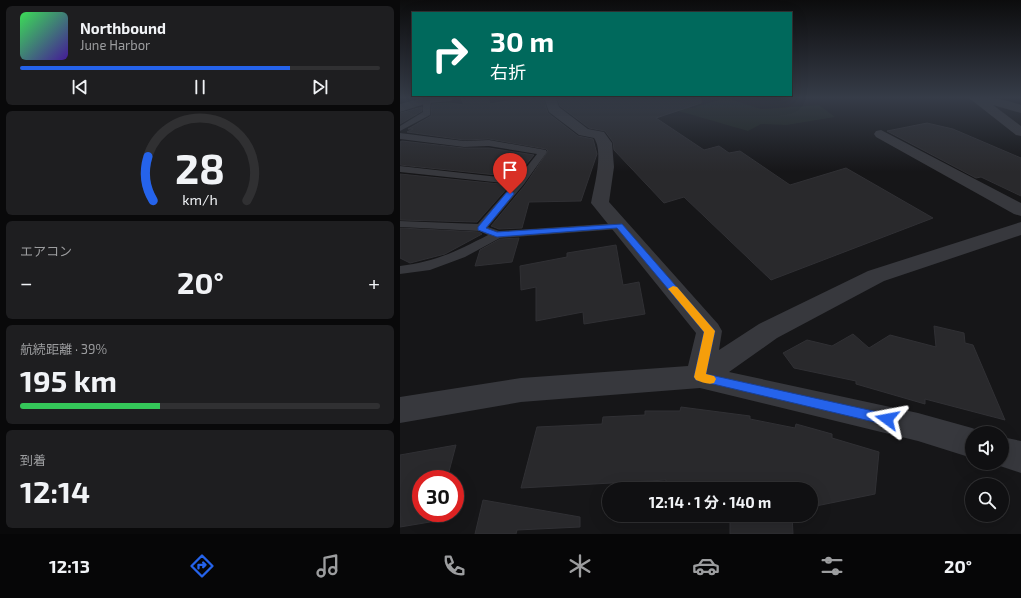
<!DOCTYPE html>
<html lang="ja">
<meta charset="utf-8">
<style>
:root{--surface:#101012;--page:#1e1e20;--text:#f1f3f6;--muted:#9c9d9f;--line:#303032;--accent:#2563eb}
body{margin:0;font-family:"Exo 2","Noto Sans JP",sans-serif;background:var(--page);color:var(--text);height:100vh;display:flex;flex-direction:column;font-size:15px;white-space:nowrap}
*{box-sizing:border-box;margin:0}
p{font-size:13px;color:var(--muted)}
.icon{flex:none;width:22px;height:22px;fill:none;stroke:currentColor;stroke-width:2;stroke-linecap:round;stroke-linejoin:round}
.map{position:relative;flex:1;overflow:hidden}
.panel{display:flex;flex-direction:column;gap:6px;padding:6px;background:#09090a;width:400px}
.panel>*{flex:none}
.hud{position:absolute;left:12px;top:12px;width:380px;height:84px;border-radius:0px;box-shadow:0 4px 16px #0002,0 0 0 1px var(--line);background:#00695c;color:#fff;overflow:hidden}
.controls{position:absolute;left:565px;top:426px;display:grid;gap:8px}
.controls a{display:grid;place-items:center;width:44px;height:44px;border-radius:50%;background:var(--surface);box-shadow:0 4px 16px #0002,0 0 0 1px var(--line);font-size:20px}
.speed{position:absolute;left:12px;top:470px;display:flex;gap:8px;font-size:20px;font-weight:700;text-align:center}
.speed>*{display:grid;place-content:center;width:52px;height:52px;border-radius:50%;background:var(--surface);box-shadow:0 4px 16px #0002,0 0 0 1px var(--line);line-height:1}
.speed .limit{border:6px solid #d22;background:#fff;color:#111}
.pin{position:absolute;display:grid;place-items:center;width:34px;height:34px;color:#fff;margin:-41px -17px;border-radius:50% 50% 50% 0;rotate:-45deg;box-shadow:0 0 4px #0007}
.pin .icon{rotate:45deg}
.me{position:absolute;width:44px;margin:-22px;rotate:283deg;stroke-linejoin:round;filter:drop-shadow(0 0 3px #0008)}
.turn{display:flex;align-items:center;gap:14px;height:84px;padding:0 12px;font-size:18px}
.turn .icon{width:52px;height:52px;stroke-width:2.5}
.turn b{display:block;font-size:28px;line-height:34px}
.big{font-size:30px;font-weight:700;line-height:1.1}
.panel .card{flex:1;display:flex;flex-direction:column;justify-content:center;gap:6px;min-width:0;padding:0 14px;border-radius:6px;background:var(--page)}
.panel .dial{align-items:center;gap:0}
.dial svg{height:104px;overflow:visible;fill:none;stroke:var(--line);stroke-width:7;stroke-linecap:round;text-anchor:middle}
.dial text{fill:var(--text);stroke:none}
.song{display:flex;align-items:center;gap:12px}
.cover{width:48px;height:48px;border-radius:6px;background:linear-gradient(135deg,hsl(130 70% 55%),hsl(260 70% 35%))}
.played{height:4px;border-radius:2px;background:linear-gradient(90deg,var(--accent) 75%,var(--line) 75%)}
.keys{display:flex;justify-content:space-around;direction:ltr}
.heat{display:flex;justify-content:space-between;align-items:center;font-size:22px;direction:ltr}
.charge{height:6px;border-radius:3px;background:linear-gradient(90deg,#34c759 39%,var(--line) 0)}
.trip{position:absolute;left:202px;top:482px;width:216px;height:40px;border-radius:20px;background:var(--surface);box-shadow:0 4px 16px #0002,0 0 0 1px var(--line);font-weight:700;line-height:40px;text-align:center}
.dock{display:flex;height:64px;justify-content:space-around;align-items:center;background:#060607;color:var(--muted)}
.dock .icon{width:28px;height:28px}
.dock .on{color:var(--accent)}
.dock b{font-size:18px;color:var(--text)}
main{display:flex;flex:1;min-height:0}
.map>svg:first-child{display:block}
</style>
<main>
<section class="panel">
<div class="card">
<div class="song"><i class="cover"></i><div><b>Northbound</b><p>June Harbor</p></div></div>
<div class="played"></div>
<div class="keys"><svg class="icon" aria-label="previous" viewBox="0 0 24 24"><path d="M18 5L8 12l10 7zM5 5v14"/></svg><svg class="icon" aria-label="pause" viewBox="0 0 24 24"><path d="M8 5v14M16 5v14"/></svg><svg class="icon" aria-label="next" viewBox="0 0 24 24"><path d="M6 5l10 7-10 7zM19 5v14"/></svg></div>
</div>
<div class="card dial"><svg viewBox="0 0 100 80">
<path d="M14 69A42 42 0 1 1 86 69"/>
<path d="M14 69A42 42 0 0 1 10 35" stroke="#2563eb"/>
<text x="50" y="56" font-size="32" font-weight="700">28</text>
<text x="50" y="72" font-size="11">km/h</text>
</svg></div>
<div class="card"><p>エアコン</p>
<div class="heat"><a>−</a><b class="big">20°</b><a>+</a></div>
</div>
<div class="card"><p>航続距離 · 39%</p><b class="big">195 km</b><div class="charge"></div></div>
<div class="card"><p>到着</p><b class="big">12:14</b></div>
</section>
<div class="map">
<svg width="621" height="534" viewBox="0 0 621 534">
<rect width="100%" height="100%" fill="#161618"/>
<path fill="#1c231d" d="M 326,98 L 361,109 L 419,105 L 435,117 L 387,125 L 361,124 L 348,131 L 261,106 L 271,101 L 292,108 Z"/>
<path fill="#29292c" stroke="#303034" d="M 61,98 L 88,98 L 90,104 L 125,98 L 143,98 L 148,113 L 178,136 L 193,139 L 197,154 L 181,201 L 129,202 L 122,228 L 99,229 L 91,226 L 125,185 L 148,151 L 146,149 L 89,139 L 64,140 L 7,132 L 13,129 L 8,129 L 31,116 L 32,104 L 48,103 L 64,105 Z
M 157,98 L 301,98 L 301,103 L 256,118 L 304,150 L 319,146 L 329,153 L 340,151 L 390,185 L 446,168 L 533,218 L 371,280 L 284,197 L 264,203 L 214,150 L 213,142 L 205,131 L 189,128 L 160,106 Z
M 22,107 L 22,111 L 0,124 L 0,113 Z
M 527,123 L 553,129 L 621,158 L 621,196 L 581,177 L 576,178 L 487,131 Z
M 2,141 L 64,148 L 89,148 L 134,155 L 116,177 L 0,165 L 0,142 Z
M 0,174 L 110,185 L 77,222 L 0,220 Z
M 0,228 L 79,232 L 82,234 L 45,254 L 10,263 L 0,258 Z
M 119,238 L 112,262 L 75,266 L 80,250 L 100,239 Z
M 216,245 L 223,285 L 239,282 L 245,314 L 184,324 L 183,312 L 136,321 L 136,287 L 121,290 L 120,266 L 167,257 L 167,253 Z
M 534,326 L 564,333 L 565,343 L 573,345 L 605,420 L 525,399 L 525,404 L 456,384 L 456,381 L 394,368 L 383,353 L 407,340 L 432,346 L 453,334 L 469,348 L 490,335 L 536,347 Z
M 281,407 L 350,416 L 350,419 L 395,428 L 396,424 L 432,434 L 432,438 L 479,452 L 475,494 L 411,507 L 411,489 L 265,489 L 266,480 L 121,488 L 137,427 L 202,424 L 203,417 L 245,415 L 245,411 L 280,411 Z
M 56,445 L 47,479 L 21,479 L 21,513 L 38,513 L 36,521 L 0,527 L 0,455 Z
M 83,500 L 180,517 L 180,527 L 117,530 L 116,534 L 75,534 Z
M 330,515 L 392,515 L 393,534 L 330,534 Z"/>
<g fill="none" stroke-linecap="round" stroke-linejoin="round">
<path fill="#37383d" fill-rule="evenodd" d="M 27,98 L 31,100 L 30,115 L 0,131 L 0,126 L 23,112 L 23,100 Z
M 0,133 L 64,141 L 89,140 L 146,150 L 147,152 L 124,184 L 88,227 L 99,231 L 219,223 L 223,224 L 225,226 L 223,228 L 219,229 L 100,238 L 65,257 L 30,270 L 0,274 L 0,266 C 35,262 57,251 88,235 L 79,231 L 0,227 L 0,221 L 78,224 L 113,184 L 0,172 L 0,166 L 117,179 L 137,154 L 89,146 L 64,147 L 0,139 Z"/>
<path fill="#37383d" fill-rule="evenodd" d="M 22,98 L 53,98 L 51,101 L 28,103 L 0,112 L 0,104 Z
M 144,98 L 156,98 L 159,107 L 188,129 L 204,132 L 212,143 L 214,167 L 209,202 L 318,324 L 322,331 L 319,350 L 359,324 L 468,271 L 621,222 L 621,235 L 484,281 L 377,338 L 329,372 L 518,413 L 572,428 L 584,433 L 572,433 L 572,458 L 518,441 L 300,388 L 121,402 L 0,423 L 0,397 L 121,378 L 288,366 L 296,333 L 191,203 C 194,186 204,152 194,138 L 179,135 L 149,112 Z
M 569,98 C 587,96 604,99 621,105 L 621,113 L 593,105 L 621,126 L 621,136 L 616,135 Z
M 481,130 L 621,203 L 621,216 L 614,214 L 476,137 L 474,134 L 476,131 Z
M 602,437 L 621,441 L 621,473 L 591,463 L 602,463 Z"/>
</g>
<linearGradient id="sky" x2="0" y2="1"><stop stop-color="#0c0c0d"/><stop offset="0.57" stop-color="#363c48"/><stop offset="1" stop-color="#363c48" stop-opacity="0"/></linearGradient>
<rect width="621" height="172" fill="url(#sky)"/>
<path fill="#2563eb" stroke="#184099" d="M 107,192 L 113,192 L 114,194 L 86,228 L 97,232 L 222,224 L 315,331 L 306,374 L 487,414 L 491,415 L 493,419 L 491,423 L 487,425 L 296,380 L 294,377 L 304,332 L 217,228 L 97,237 L 78,230 L 78,227 Z"/>
<path fill="#f59e0b" d="M 273,286 L 277,287 L 315,331 L 306,374 L 314,376 L 316,379 L 314,383 C 308,385 302,382 296,380 L 294,377 L 304,332 L 270,291 L 268,289 Z"/>
</svg>
<div class="controls">
<a><svg class="icon" aria-label="sound" viewBox="0 0 24 24"><path d="M4 9h4l5-4v14l-5-4H4zM17 9q2 3 0 6"/></svg></a>
<a><svg class="icon" aria-label="search" viewBox="0 0 24 24"><circle cx="10" cy="10" r="6"/><path d="M15 15l6 6"/></svg></a>
</div>
<div class="speed"><div class="limit">30</div></div>
<div class="pin" style="left:110px;top:194px;background:#d93025"><svg class="icon" aria-label="arrive" viewBox="0 0 24 24"><path d="M6 21V4h12l-3 4 3 4H6"/></svg></div>
<svg class="me" style="left:487px;top:419px" viewBox="-20 -20 40 40"><path d="M0-17L14 15 0 8-14 15z" fill="#2563eb" stroke="#fff" stroke-width="4"/></svg>
<div class="trip">12:14 · 1 分 · 140 m</div>
<div class="hud">
<div class="turn"><svg class="icon" aria-label="right" viewBox="0 0 24 24"><path d="M7 20v-9h11M14 6l5 5-5 5"/></svg><div><b>30 m</b>右折</div></div>
</div>
</div>
</main>
<nav class="dock">
<b>12:13</b>
<svg class="icon on" aria-label="directions" viewBox="0 0 24 24"><path d="M12 3l9 9-9 9-9-9zM9 14v-3h6M13 9l2 2-2 2"/></svg>
<svg class="icon" aria-label="music" viewBox="0 0 24 24"><path d="M9 18V5l10-2v13"/><circle cx="6" cy="18" r="3"/><circle cx="16" cy="16" r="3"/></svg>
<svg class="icon" aria-label="phone" viewBox="0 0 24 24"><path d="M5 4h4l2 5-3 2q2 4 5 5l2-3 5 2v4C11 20 4 13 5 4z"/></svg>
<svg class="icon" aria-label="climate" viewBox="0 0 24 24"><path d="M12 3v18M4 7l16 10M4 17L20 7"/></svg>
<svg class="icon" aria-label="car" viewBox="0 0 24 24"><path d="M5 17H2v-5l4-1 3-4h7l3 4 3 1v5h-3M9 17h6M6 11h13"/><circle cx="7" cy="17" r="2"/><circle cx="17" cy="17" r="2"/></svg>
<svg class="icon" aria-label="filters" viewBox="0 0 24 24"><path d="M4 7h16M4 17h16"/><circle cx="9" cy="7" r="2"/><circle cx="15" cy="17" r="2"/></svg>
<b>20°</b>
</nav>
